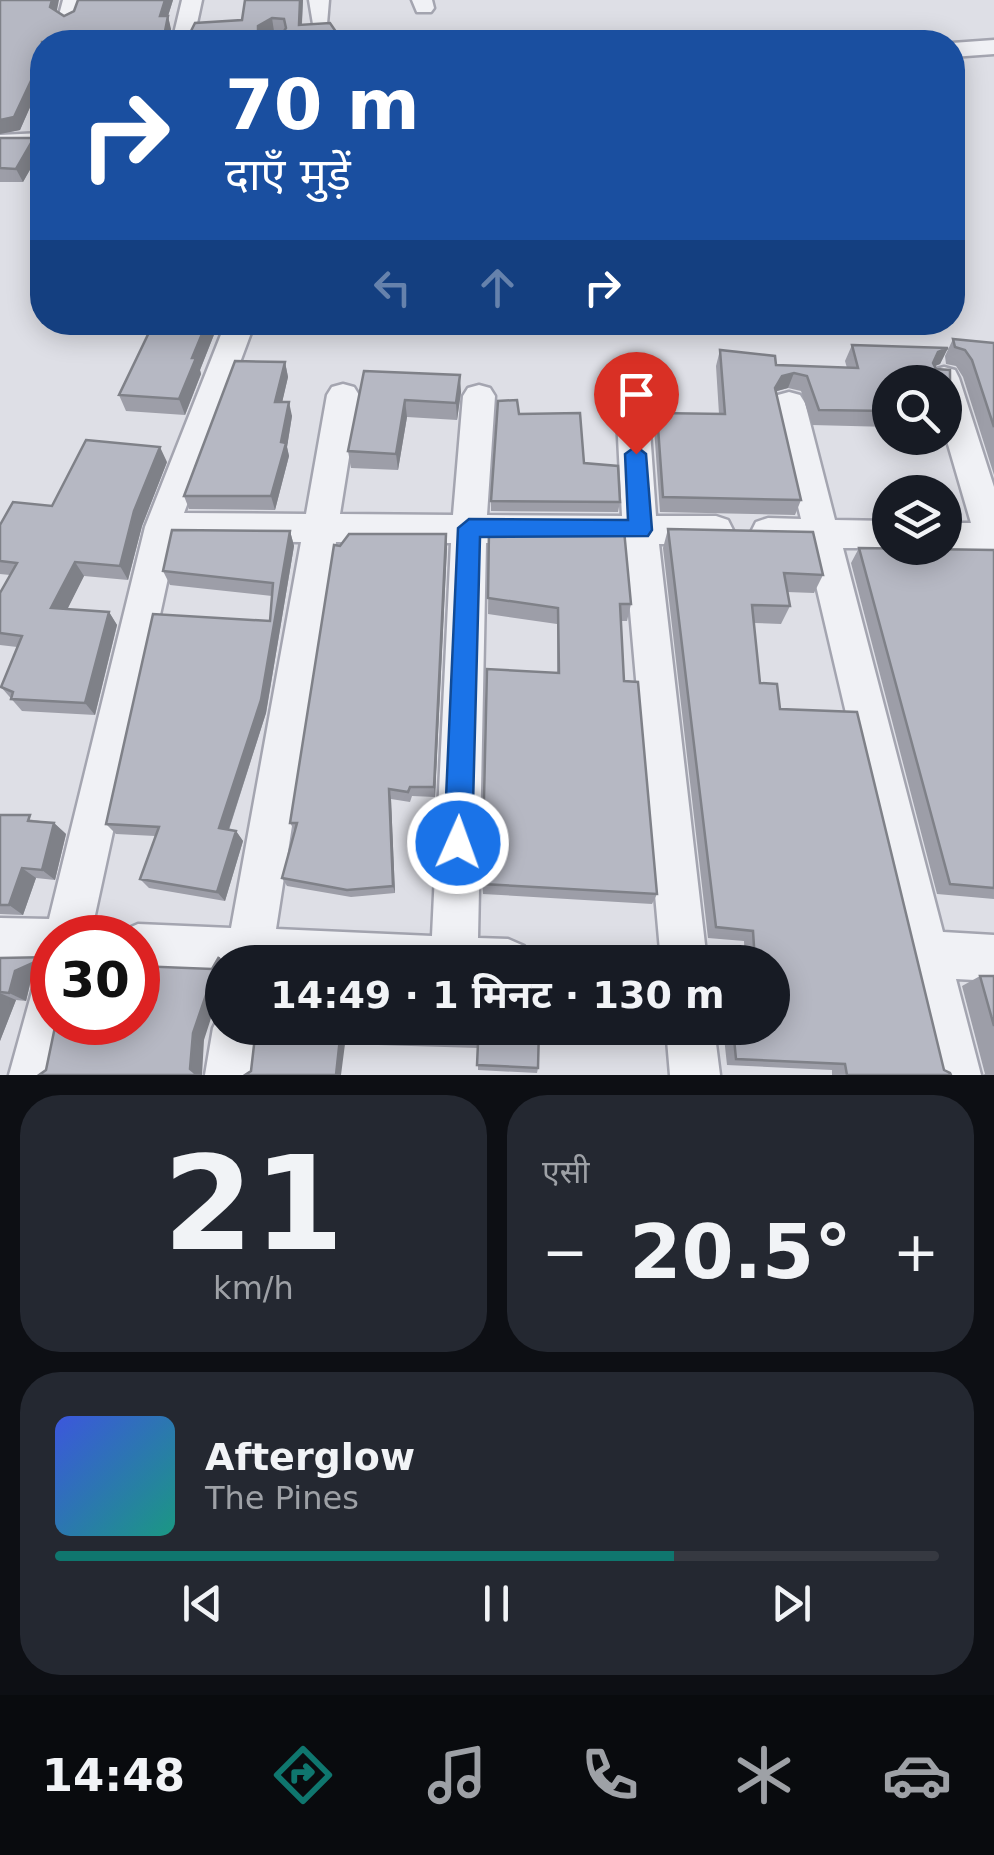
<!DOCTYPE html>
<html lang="hi">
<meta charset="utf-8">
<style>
:root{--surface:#171b24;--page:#242831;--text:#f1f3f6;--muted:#9ea1a6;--line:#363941;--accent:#0f766e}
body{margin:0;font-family:"DejaVu Sans","Noto Sans Devanagari",sans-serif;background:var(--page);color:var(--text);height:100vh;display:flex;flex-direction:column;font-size:38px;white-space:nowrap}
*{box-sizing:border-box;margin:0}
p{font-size:32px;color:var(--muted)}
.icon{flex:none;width:55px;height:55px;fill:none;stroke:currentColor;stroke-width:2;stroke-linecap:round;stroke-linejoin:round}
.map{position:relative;height:1075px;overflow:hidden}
.panel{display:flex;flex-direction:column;gap:20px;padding:20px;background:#0d0f14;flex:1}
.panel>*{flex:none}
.hud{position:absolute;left:30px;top:30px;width:935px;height:305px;border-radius:40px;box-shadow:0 5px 25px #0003;background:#1a4fa0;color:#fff;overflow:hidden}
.controls{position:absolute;left:872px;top:365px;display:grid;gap:20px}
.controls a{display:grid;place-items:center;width:90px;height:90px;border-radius:50%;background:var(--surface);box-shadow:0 5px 25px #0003;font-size:50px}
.speed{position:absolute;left:30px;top:915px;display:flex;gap:20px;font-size:50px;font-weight:700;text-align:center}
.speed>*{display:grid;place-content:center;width:130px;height:130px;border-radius:50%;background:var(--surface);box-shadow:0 5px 25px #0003;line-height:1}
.speed .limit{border:15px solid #d22;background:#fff;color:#111}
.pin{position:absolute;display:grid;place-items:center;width:85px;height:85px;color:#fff;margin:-102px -42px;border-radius:50% 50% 50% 0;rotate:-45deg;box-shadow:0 0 10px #0007}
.pin .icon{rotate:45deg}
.me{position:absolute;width:110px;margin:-55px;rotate:2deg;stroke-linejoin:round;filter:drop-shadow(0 0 8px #0008)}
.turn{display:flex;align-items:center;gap:35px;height:210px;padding:0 30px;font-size:45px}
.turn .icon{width:130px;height:130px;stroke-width:2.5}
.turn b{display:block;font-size:70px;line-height:85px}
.lanes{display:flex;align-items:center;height:95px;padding:0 30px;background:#0003;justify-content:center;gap:50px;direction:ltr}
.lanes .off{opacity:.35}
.big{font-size:75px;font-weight:700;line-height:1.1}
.panel .widget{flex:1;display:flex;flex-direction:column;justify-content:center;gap:15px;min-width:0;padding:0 35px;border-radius:40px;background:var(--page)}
.panel .dial{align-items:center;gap:0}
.dial b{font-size:130px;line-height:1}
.song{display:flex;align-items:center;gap:30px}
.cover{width:120px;height:120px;border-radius:15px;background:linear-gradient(135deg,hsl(230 70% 55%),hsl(170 70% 35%))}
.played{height:10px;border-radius:5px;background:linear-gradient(90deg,var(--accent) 70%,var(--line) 70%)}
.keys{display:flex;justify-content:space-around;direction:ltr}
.heat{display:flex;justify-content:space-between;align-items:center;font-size:55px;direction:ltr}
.panel .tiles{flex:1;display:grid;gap:20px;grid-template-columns:1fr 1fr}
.widget:last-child{grid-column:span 2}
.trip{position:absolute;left:205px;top:945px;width:585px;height:100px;border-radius:50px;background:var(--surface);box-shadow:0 5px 25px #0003;font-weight:700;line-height:100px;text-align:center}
.tab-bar{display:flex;height:160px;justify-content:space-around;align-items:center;background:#090b0e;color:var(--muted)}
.tab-bar .icon{width:70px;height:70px}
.tab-bar .selected{color:var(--accent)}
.tab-bar b{font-size:45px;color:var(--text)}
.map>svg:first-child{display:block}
</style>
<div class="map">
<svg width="994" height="1075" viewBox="0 0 994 1075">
<rect width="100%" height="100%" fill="#dedfe6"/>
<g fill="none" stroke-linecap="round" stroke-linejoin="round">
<g stroke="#a4a5b0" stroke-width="5">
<path id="minor" d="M 63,0 L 83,0 L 75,23 L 68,25 L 58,19 Z
M 182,0 L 202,0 L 193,42 L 172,42 Z
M 309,0 L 329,0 L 327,24 L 313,24 Z
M 412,0 L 432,0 L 434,8 L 431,12 L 417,12 Z
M 994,40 L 994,54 L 952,57 L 952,43 Z
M 42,133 L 42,147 L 0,149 L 0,135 Z
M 226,322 L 255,322 L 184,513 L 306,514 L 327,395 L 332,387 L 343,384 L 354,387 L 359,395 L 340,514 L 453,515 L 463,396 L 468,388 L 479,385 L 490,388 L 495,396 L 487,515 L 622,516 L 617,417 L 622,409 L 633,405 L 644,409 L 649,417 L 656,516 L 716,516 L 728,520 L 733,530 L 728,540 L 716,544 L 659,544 L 707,962 L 661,962 L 624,543 L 486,543 L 478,938 L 508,939 L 524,946 L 531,962 L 222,962 L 222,974 L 138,970 L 138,938 L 119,938 L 122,931 L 138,924 L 231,928 L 301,542 L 176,541 L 90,938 L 52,938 L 52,965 L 0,964 L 0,918 L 49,919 L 145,527 ZM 336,542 L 451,543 L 432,936 L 276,929 Z
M 944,367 L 955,370 L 959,378 L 994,487 L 994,556 L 934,548 L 945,548 L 945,523 L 971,523 L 945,434 L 945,382 L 930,382 L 929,378 L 933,370 Z
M 789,392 L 800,395 L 805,403 L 835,520 L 890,521 L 890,548 L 895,548 L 843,548 L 943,932 L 994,935 L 994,981 L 956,979 L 981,1075 L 931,1075 L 807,547 L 756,542 L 751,532 L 756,522 L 768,518 L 801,519 L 773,403 L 778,395 Z
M 52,974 L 52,1022 L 70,1022 L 59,1075 L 9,1075 L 35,981 Z
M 222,1010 L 222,1028 L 261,1028 L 255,1075 L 205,1075 L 213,1028 Z
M 666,1028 L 714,1028 L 720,1075 L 670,1075 Z"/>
</g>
<use href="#minor" fill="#f0f1f5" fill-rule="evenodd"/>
</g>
<path fill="#9d9ea8" d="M 0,0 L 57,11 L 64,16 L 74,11 L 78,0 L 173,0 L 168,16 L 171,32 L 190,33 L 242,20 L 245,0 L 303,0 L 302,24 L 343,42 L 42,42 L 42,80 L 20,130 L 0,134 Z
M 0,138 L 40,152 L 23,182 L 0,182 Z
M 154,322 L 219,322 L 200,370 L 201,374 L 185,415 L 126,411 L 119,395 Z
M 953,339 L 994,343 L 994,475 L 963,377 L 956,366 L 946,364 L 945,356 Z
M 852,345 L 948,348 L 940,364 L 935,366 L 936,369 L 950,370 L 950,413 L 945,422 L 945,382 L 890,382 L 890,427 L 812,425 L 801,391 L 788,388 L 777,391 L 776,393 L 801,500 L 795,515 L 660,512 L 654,428 L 657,413 L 719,414 L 716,366 L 720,350 L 775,356 L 776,365 L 847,368 L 845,361 Z
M 285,362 L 288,377 L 282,402 L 292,416 L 287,447 L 289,456 L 275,510 L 189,509 L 184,496 Z
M 364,371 L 461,392 L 457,420 L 407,417 L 398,470 L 351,468 L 348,451 Z
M 519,414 L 584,463 L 620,502 L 618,512 L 491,511 L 491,501 Z
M 167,462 L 142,526 L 128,580 L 84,576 L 67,609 L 109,612 L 117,625 L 95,715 L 22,711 L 1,687 L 17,647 L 0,645 L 0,593 L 10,575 L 0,574 L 0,525 Z
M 489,529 L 631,604 L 627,621 L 620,621 L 624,681 L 657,894 L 652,904 L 483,894 L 482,884 L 557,673 L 557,624 L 488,614 Z
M 668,529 L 823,575 L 814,593 L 787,592 L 790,606 L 781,624 L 754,623 L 760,683 L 780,709 L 944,1070 L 951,1075 L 832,1075 L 832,1070 L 727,1065 L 723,1028 L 772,1028 L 772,962 L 745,962 L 744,941 L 708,938 L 663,548 Z
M 290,531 L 294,546 L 266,713 L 229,830 L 236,831 L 243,841 L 225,901 L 149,888 L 140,879 L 155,836 L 116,834 L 106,824 L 270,621 L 272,596 L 170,585 L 163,571 Z
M 447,547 L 435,797 L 412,796 L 410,802 L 391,799 L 395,893 L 351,897 L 287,886 L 282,878 L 295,831 L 290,823 Z
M 859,548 L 994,550 L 994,899 L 937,894 L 851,563 Z
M 0,815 L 54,823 L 66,834 L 55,880 L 36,878 L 23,915 L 0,914 Z
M 52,957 L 52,1001 L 40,994 L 40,976 L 31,980 L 26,1001 L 16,1000 L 0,1041 L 0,958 Z
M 980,976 L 994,976 L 994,1075 L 983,1075 L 985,1074 L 962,986 Z
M 256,1028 L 539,1028 L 538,1068 L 537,1073 L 478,1070 L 478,1048 L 345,1044 L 251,1071 Z"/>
<path fill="#7f8188" d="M 52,0 L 59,0 L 55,20 L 50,7 Z
M 165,0 L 173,0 L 168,16 L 171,29 L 169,42 L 160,16 Z
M 300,0 L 303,0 L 301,38 L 299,25 Z
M 272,18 L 274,31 L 261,39 L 258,31 L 258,26 Z
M 38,66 L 42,80 L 20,130 L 0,134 L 0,120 Z
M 34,138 L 40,152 L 23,182 L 16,169 Z
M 207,322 L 219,322 L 200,370 L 201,374 L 185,415 L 179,399 L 192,358 Z
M 948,348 L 940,364 L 930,368 L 938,352 Z
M 285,362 L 288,377 L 279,416 L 275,402 Z
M 794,373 L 788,388 L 777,391 L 769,404 L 775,388 L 782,376 Z
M 460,375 L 461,392 L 457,420 L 456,403 Z
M 405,400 L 407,417 L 398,470 L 396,454 Z
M 289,402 L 292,416 L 287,447 L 289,456 L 275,510 L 271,496 Z
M 160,447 L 167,462 L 142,526 L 128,580 L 120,566 L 134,511 Z
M 290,531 L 294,546 L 266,713 L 226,838 L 219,828 L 261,700 Z
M 446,534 L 447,547 L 435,797 L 434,787 Z
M 75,562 L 84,576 L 61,622 L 51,608 Z
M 109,612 L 117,625 L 95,715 L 85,703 Z
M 389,789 L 391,799 L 395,893 L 393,886 Z
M 54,823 L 66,834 L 55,880 L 42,870 Z
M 236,831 L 243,841 L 225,901 L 217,892 Z
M 22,868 L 36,878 L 23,915 L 9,905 Z
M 219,957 L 225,962 L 222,962 L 222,984 L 204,1040 L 202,1075 L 195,1075 L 190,1069 L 193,1033 Z
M 35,962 L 51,971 L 31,980 L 26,1001 L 9,993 L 15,971 Z
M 0,993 L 16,1000 L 0,1041 Z
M 340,1038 L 345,1044 L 341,1075 L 336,1075 Z"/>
<path fill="#b6b8c3" stroke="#7f8188" stroke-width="2.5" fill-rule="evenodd" d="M 0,0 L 52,0 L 50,7 L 64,16 L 74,11 L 78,0 L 165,0 L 160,16 L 168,16 L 165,31 L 190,33 L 195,23 L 242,20 L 245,0 L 300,0 L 299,25 L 330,23 L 343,42 L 42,42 L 42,66 L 38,66 L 14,117 L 0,120 ZM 272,18 L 284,19 L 286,28 L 283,33 L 258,31 L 258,26 Z
M 0,138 L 34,138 L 16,169 L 0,168 Z
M 154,322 L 207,322 L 192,358 L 196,358 L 179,399 L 119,395 Z
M 953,339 L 994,343 L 994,427 L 972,360 L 965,350 L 955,347 Z
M 852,345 L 948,348 L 938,352 L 933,363 L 936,369 L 950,370 L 950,413 L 945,413 L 945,382 L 890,382 L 890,411 L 819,410 L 807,376 L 794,373 L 782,376 L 775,388 L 801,500 L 663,497 L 657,413 L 725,414 L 720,350 L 775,356 L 776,365 L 858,368 Z
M 235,361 L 285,362 L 275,402 L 289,402 L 281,442 L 286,443 L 271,496 L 184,496 Z
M 364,371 L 460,375 L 456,403 L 405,400 L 396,454 L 348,451 Z
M 517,400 L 519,414 L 580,413 L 584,463 L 618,466 L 620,502 L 491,501 L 498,401 Z
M 86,440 L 160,447 L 134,511 L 120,566 L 75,562 L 51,608 L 109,612 L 85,703 L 11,699 L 13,692 L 1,687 L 22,636 L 0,633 L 0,593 L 17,563 L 0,561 L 0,525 L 13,502 L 52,506 Z
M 489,529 L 624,530 L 631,604 L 620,604 L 624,681 L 638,682 L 657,894 L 482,884 L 487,669 L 559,673 L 558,608 L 488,598 Z
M 668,529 L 813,532 L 823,575 L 784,573 L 790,606 L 752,605 L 760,683 L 777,684 L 780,709 L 857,712 L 944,1070 L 950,1073 L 951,1075 L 847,1075 L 845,1064 L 736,1059 L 733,1028 L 772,1028 L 772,962 L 755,962 L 753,931 L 716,927 Z
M 172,530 L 290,531 L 261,700 L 219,828 L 236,831 L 217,892 L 140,879 L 159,827 L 106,824 L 153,614 L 270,621 L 273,583 L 163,571 Z
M 349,534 L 446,534 L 434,787 L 410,787 L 408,792 L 389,789 L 393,886 L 347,890 L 282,878 L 297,823 L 290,823 L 334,545 L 340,546 Z
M 859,548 L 994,550 L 994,888 L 950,884 Z
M 0,815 L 30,815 L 28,821 L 54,823 L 42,870 L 22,868 L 9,905 L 0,905 Z
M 52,957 L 52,995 L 40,994 L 40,965 L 35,962 L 15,971 L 9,993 L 0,992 L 0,958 Z
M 219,957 L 193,1033 L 190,1069 L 195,1073 L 195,1075 L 39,1075 L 46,1070 L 56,1022 L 138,1022 L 138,966 L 212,969 Z
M 980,976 L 994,976 L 994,1026 Z
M 256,1028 L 539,1028 L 538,1068 L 477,1065 L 478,1043 L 340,1038 L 336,1075 L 245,1075 L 251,1071 Z"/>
<path fill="#1a73e8" stroke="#114b97" stroke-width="2.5" d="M 636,446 L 646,454 L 652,530 L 648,536 L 480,537 L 472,843 L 468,853 L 458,857 L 448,853 L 444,843 L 458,528 L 469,519 L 628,520 L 625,454 Z"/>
</svg>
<div class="controls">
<a><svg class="icon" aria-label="search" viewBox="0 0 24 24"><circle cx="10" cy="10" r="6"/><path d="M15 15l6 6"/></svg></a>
<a><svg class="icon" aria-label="layers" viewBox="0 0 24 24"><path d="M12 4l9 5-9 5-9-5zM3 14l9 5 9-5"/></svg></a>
</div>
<div class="speed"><div class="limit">30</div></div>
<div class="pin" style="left:636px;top:454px;background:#d93025"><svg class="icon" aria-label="arrive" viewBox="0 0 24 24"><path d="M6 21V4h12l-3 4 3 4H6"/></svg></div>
<svg class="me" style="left:458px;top:843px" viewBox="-20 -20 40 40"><circle r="17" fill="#1a73e8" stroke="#fff" stroke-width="3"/><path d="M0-11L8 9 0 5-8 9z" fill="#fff"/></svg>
<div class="trip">14:49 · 1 मिनट · 130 m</div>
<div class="hud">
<div class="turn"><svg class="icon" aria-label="right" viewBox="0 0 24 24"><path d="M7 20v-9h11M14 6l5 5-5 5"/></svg><div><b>70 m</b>दाएँ मुड़ें</div></div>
<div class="lanes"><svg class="icon off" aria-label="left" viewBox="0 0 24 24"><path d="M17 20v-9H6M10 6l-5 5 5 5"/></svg><svg class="icon off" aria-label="ahead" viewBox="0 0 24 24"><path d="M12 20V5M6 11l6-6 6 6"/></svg><svg class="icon" aria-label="right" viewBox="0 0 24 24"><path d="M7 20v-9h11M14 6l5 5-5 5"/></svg></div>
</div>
</div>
<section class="panel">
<div class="tiles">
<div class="widget dial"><b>21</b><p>km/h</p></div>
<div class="widget"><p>एसी</p>
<div class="heat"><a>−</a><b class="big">20.5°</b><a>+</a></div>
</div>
<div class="widget">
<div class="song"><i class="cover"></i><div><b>Afterglow</b><p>The Pines</p></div></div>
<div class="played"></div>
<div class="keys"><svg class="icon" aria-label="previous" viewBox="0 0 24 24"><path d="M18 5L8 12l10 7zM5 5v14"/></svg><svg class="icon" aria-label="pause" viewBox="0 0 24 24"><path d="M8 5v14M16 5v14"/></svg><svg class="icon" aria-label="next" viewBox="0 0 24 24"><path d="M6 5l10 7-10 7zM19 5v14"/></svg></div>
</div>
</div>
</section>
<nav class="tab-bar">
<b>14:48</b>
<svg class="icon selected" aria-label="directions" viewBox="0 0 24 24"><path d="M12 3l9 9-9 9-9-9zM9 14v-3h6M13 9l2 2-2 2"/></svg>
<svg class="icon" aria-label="music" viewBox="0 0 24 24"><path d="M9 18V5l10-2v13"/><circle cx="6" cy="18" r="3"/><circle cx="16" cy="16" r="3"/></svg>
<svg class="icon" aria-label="phone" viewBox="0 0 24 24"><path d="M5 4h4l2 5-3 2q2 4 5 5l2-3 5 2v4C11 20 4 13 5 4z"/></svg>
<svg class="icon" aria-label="climate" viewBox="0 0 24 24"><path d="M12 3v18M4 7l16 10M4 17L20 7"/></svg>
<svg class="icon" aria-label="car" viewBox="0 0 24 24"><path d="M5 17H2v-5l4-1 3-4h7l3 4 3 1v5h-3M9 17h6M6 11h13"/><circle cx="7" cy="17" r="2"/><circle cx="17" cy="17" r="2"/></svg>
</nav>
